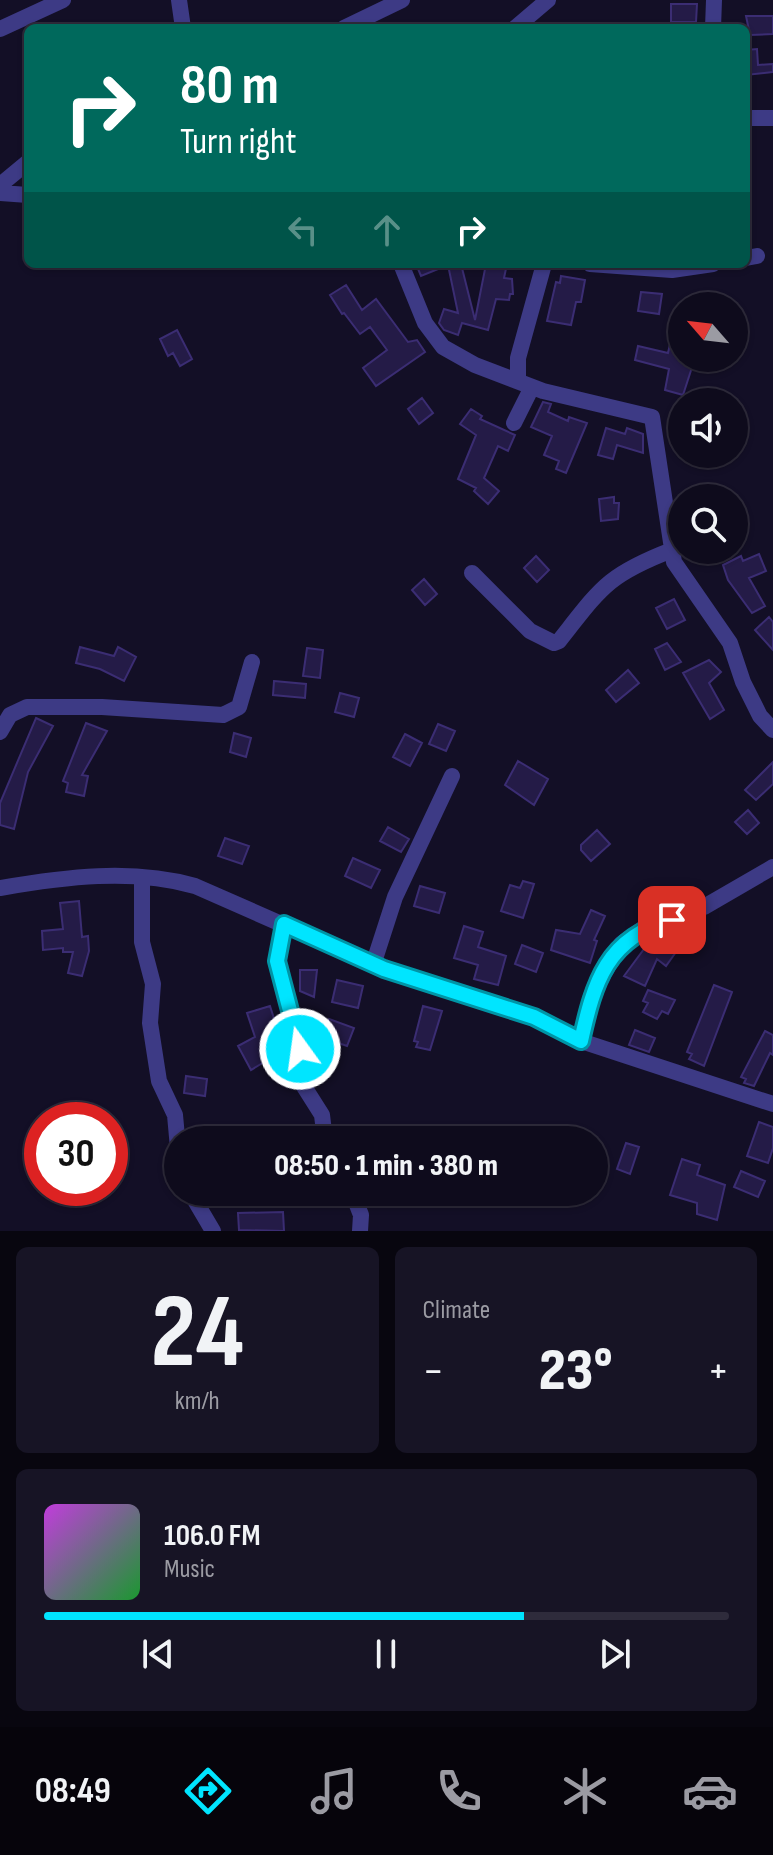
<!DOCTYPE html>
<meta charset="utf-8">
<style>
:root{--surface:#0e0b1c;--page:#171425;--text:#f1f3f6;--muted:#9b9ba3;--line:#2e2b3b;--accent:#00e5ff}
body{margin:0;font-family:"Sofia Sans Condensed",sans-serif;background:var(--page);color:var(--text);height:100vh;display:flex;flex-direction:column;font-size:30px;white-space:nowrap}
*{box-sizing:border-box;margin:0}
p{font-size:26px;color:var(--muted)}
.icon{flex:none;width:44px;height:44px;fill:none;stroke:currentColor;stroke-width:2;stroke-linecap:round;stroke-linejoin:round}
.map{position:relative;height:1231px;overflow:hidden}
.panel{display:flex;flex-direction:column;gap:16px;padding:16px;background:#08060f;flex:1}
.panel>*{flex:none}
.guide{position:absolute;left:24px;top:24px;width:726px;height:244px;border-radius:12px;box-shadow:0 2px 6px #0004,0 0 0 2px var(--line);background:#00695c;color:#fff;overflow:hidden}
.needle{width:52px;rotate:298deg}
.buttons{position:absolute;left:668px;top:292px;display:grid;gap:16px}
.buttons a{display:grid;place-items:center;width:80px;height:80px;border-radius:50%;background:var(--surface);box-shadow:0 2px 6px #0004,0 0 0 2px var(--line);font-size:40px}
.speed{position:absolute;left:24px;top:1102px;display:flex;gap:16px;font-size:40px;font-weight:700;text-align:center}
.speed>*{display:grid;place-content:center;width:104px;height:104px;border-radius:50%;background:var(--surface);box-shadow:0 2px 6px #0004,0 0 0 2px var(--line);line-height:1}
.speed .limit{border:12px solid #d22;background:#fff;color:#111}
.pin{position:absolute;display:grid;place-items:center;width:68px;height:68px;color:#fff;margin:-34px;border-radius:16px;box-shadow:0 4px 12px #0006}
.me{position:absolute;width:88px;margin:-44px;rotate:346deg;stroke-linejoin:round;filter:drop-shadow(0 0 6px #0008)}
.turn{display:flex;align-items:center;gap:28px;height:168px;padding:0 24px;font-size:36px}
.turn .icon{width:104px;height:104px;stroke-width:2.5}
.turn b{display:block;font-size:56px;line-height:68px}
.lanes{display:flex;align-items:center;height:76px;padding:0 24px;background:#0003;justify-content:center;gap:40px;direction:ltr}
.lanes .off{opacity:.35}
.big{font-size:60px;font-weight:800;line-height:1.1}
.panel .widget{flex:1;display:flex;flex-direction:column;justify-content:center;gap:12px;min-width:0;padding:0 28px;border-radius:12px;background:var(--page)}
.panel .dial{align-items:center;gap:0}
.dial b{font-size:104px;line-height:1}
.song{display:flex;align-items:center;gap:24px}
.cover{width:96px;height:96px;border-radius:12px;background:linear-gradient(135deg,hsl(290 70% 55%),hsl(130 70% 35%))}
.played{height:8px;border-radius:4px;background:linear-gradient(90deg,var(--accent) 70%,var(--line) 70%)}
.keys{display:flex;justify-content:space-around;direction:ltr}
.heat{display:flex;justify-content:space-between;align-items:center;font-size:44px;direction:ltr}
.panel .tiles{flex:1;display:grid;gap:16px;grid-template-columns:1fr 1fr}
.widget:last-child{grid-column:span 2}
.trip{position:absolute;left:164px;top:1126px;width:444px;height:80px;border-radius:40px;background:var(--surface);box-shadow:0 2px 6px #0004,0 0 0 2px var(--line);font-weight:800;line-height:80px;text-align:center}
.tab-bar{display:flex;height:128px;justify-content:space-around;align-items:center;background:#06040b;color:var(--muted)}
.tab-bar .icon{width:56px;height:56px}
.tab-bar .active{color:var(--accent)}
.tab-bar b{font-size:36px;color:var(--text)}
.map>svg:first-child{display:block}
</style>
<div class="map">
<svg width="773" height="1231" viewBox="0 0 773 1231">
<rect width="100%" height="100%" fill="#130f26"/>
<path fill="#241b47" stroke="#3b2d73" stroke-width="2" d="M 671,4 L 697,4 L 696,22 L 671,22 Z
M 746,16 L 773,16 L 773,34 L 750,35 Z
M 757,49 L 758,65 L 773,64 L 773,72 L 746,75 L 746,50 Z
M 416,264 L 461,264 L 475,320 L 486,264 L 507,264 L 504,278 L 512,279 L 513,294 L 510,294 L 509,300 L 496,299 L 488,330 L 462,323 L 458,335 L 444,330 L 439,323 L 444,309 L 458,313 L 448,265 L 421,276 Z
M 561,276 L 585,280 L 581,302 L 576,302 L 571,325 L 547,321 L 556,282 L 560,283 Z
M 346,285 L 362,310 L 376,299 L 408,342 L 417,340 L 425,352 L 376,386 L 363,368 L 387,350 L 370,327 L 360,334 L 344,313 L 342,314 L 330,295 Z
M 641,292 L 662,294 L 659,314 L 638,311 Z
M 177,330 L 192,359 L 180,366 L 173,353 L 168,356 L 160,339 Z
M 671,340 L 682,343 L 682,358 L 695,358 L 683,395 L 665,390 L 669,369 L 635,360 L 638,346 L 668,353 Z
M 422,398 L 433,413 L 419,424 L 408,409 Z
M 543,402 L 551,404 L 548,412 L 568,421 L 569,417 L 587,423 L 566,473 L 556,469 L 559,461 L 544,455 L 552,436 L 531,427 Z
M 471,409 L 482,416 L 480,419 L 515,435 L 508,451 L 498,446 L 484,478 L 499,491 L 488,504 L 474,491 L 476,488 L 458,479 L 476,435 L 460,424 Z
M 606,428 L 625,434 L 627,428 L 643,434 L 643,453 L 617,445 L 613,459 L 598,455 Z
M 614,497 L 614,503 L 619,503 L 618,519 L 601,521 L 599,499 Z
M 759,554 L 766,571 L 749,578 L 765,606 L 752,613 L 728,580 L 723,565 L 741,556 L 743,561 Z
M 536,556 L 549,570 L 537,582 L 524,568 Z
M 424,579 L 437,594 L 425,605 L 412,590 Z
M 674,599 L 685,620 L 667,629 L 656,608 Z
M 769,617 L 773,622 L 773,650 L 755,630 Z
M 667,643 L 681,662 L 665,670 L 655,649 Z
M 80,647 L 114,656 L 118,647 L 136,657 L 124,681 L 100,669 L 76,663 Z
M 307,648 L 323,650 L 320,678 L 303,676 Z
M 709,660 L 721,672 L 709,683 L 724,710 L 710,719 L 683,673 Z
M 628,670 L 639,683 L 616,702 L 606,690 Z
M 274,681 L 306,684 L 305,698 L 273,695 Z
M 340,693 L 359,698 L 354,717 L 335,712 Z
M 36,718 L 53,726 L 28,772 L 14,829 L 0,825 L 0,803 Z
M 86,723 L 107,731 L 82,775 L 88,776 L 84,796 L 66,792 L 68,783 L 63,781 Z
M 438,724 L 455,731 L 446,751 L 429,744 Z
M 234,733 L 251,738 L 246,757 L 230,752 Z
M 405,734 L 422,743 L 410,766 L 393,757 Z
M 518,761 L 548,779 L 534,805 L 505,785 Z
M 773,762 L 773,784 L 756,800 L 745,790 Z
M 748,810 L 759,823 L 747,834 L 735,822 Z
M 388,827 L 409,839 L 401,852 L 380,841 Z
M 597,830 L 610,844 L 591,861 L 581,850 L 581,845 Z
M 225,838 L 249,846 L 242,864 L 218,856 Z
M 353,858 L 380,870 L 371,888 L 345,876 Z
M 523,881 L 534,884 L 523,918 L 501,911 L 510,885 L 520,888 Z
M 420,886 L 445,893 L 439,913 L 414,906 Z
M 79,901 L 82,937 L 88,936 L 89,951 L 82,976 L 68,973 L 73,952 L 63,952 L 63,948 L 43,950 L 42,931 L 63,929 L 60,903 Z
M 591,910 L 605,916 L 594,940 L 597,941 L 590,963 L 551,950 L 556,930 L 580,934 Z
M 464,926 L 483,932 L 478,947 L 506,956 L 498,985 L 474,979 L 478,965 L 454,958 Z
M 659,939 L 676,952 L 666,966 L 657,959 L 645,986 L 624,976 L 650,941 L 654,944 Z
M 522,945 L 543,953 L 536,972 L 515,964 Z
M 300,970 L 317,970 L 314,997 L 300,991 Z
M 337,980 L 363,986 L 358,1008 L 332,1002 Z
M 714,985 L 732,992 L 704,1066 L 689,1059 L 692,1054 L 687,1052 Z
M 648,990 L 675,1000 L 668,1014 L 662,1011 L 657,1019 L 643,1012 L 648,1003 L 643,1001 Z
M 270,1006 L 278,1031 L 283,1028 L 289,1046 L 291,1070 L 283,1076 L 271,1058 L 251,1070 L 238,1046 L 255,1037 L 247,1013 Z
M 423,1006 L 442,1011 L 430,1050 L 416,1047 L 418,1042 L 414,1041 Z
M 329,1019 L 354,1028 L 347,1046 L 324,1038 Z
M 635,1030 L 655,1038 L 649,1052 L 629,1045 Z
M 765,1031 L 773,1035 L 773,1055 L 770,1053 L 754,1086 L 744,1083 L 746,1079 L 741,1077 Z
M 186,1076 L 207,1079 L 205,1096 L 184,1093 Z
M 759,1122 L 773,1127 L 773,1148 L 768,1163 L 747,1156 Z
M 626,1143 L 639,1147 L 630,1174 L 617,1169 Z
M 682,1159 L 700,1165 L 697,1175 L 725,1185 L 717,1220 L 697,1214 L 697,1203 L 670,1195 Z
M 741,1171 L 765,1181 L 758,1197 L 734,1187 Z
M 283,1212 L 284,1231 L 239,1230 L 238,1213 Z"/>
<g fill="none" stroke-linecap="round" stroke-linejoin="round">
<path stroke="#3d3a85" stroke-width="16" d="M 179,0 L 183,28
M 344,28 L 402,0
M 515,28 L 548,0
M 713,28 L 714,0
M 0,29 L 63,0
M 746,118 L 773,118
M 0,185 L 28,162
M 0,193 L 28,195
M 746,258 L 757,256
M 401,264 L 425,323 L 443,347 L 475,365 L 543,391 L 652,417 L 674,562 L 730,643 L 743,682 L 760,716 L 773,730
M 590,264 L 672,270 L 713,264
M 518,381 L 518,358 L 544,264
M 514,423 L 532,387
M 472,573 L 530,631 L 554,643 L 559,641 C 601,588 607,575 672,550
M 0,732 L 10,715 L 27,707 L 102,707 L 223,715 L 239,707 L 252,662
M 142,878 L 142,942 L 153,984 L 150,1023 L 159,1081 L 175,1115 L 178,1148
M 0,888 C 64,877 132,868 195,886 L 384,969 L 534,1017 L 581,1041 L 773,1104
M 284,924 L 277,953 L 279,972 L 300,1044 L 303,1085 L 322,1115 L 325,1140
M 373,965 L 395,897 L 452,776
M 581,1041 L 591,996 L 621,944 L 645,927 L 704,907 L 773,867
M 190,1192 L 213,1231
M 352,1192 L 361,1215 L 360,1231"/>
</g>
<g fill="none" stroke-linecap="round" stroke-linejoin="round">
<g stroke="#0095a6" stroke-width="20">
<path id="route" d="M 300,1049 L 277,961 L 284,924 L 384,969 L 534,1017 L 581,1041 C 594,982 607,937 672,920"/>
</g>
<use href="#route" stroke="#00e5ff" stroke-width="14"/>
</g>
</svg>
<div class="buttons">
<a><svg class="needle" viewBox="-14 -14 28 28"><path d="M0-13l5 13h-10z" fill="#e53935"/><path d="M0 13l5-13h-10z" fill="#9b9ba3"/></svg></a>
<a><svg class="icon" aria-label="sound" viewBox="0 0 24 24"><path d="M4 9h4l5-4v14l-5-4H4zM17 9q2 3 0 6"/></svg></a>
<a><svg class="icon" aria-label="search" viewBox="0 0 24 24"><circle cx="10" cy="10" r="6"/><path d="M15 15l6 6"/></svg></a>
</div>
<div class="speed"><div class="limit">30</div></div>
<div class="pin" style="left:672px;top:920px;background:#d93025"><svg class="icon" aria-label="arrive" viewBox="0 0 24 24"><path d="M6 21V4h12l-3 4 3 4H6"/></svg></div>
<svg class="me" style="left:300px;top:1049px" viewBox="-20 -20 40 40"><circle r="17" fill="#00e5ff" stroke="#fff" stroke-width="3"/><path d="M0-11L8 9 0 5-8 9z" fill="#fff"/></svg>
<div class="trip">08:50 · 1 min · 380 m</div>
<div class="guide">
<div class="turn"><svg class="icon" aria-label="right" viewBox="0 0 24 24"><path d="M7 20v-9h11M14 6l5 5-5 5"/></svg><div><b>80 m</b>Turn right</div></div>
<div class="lanes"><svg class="icon off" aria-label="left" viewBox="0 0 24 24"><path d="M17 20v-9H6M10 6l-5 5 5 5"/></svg><svg class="icon off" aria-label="ahead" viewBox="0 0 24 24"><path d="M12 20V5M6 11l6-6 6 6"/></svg><svg class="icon" aria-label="right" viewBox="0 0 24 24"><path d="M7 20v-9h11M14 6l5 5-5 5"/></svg></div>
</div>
</div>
<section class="panel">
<div class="tiles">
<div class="widget dial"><b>24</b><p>km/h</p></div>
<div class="widget"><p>Climate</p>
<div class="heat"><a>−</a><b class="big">23°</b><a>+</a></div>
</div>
<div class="widget">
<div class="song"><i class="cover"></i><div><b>106.0 FM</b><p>Music</p></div></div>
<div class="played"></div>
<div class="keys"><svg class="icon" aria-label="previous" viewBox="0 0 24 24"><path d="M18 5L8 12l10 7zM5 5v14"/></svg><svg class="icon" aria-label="pause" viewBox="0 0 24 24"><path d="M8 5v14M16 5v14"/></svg><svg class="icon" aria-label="next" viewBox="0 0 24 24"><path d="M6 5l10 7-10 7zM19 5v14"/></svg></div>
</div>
</div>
</section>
<nav class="tab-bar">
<b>08:49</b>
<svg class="icon active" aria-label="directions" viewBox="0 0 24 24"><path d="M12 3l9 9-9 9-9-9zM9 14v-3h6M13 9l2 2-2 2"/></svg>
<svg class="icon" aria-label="music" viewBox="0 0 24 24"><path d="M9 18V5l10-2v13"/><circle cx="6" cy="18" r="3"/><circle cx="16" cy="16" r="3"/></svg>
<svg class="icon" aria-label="phone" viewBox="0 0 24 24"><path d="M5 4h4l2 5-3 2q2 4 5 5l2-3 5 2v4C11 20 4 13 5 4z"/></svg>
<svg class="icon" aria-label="climate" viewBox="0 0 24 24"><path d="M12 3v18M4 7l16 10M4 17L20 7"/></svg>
<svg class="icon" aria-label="car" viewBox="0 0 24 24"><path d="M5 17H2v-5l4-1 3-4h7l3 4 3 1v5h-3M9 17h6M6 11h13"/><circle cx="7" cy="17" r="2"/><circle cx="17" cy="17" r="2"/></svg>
</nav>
